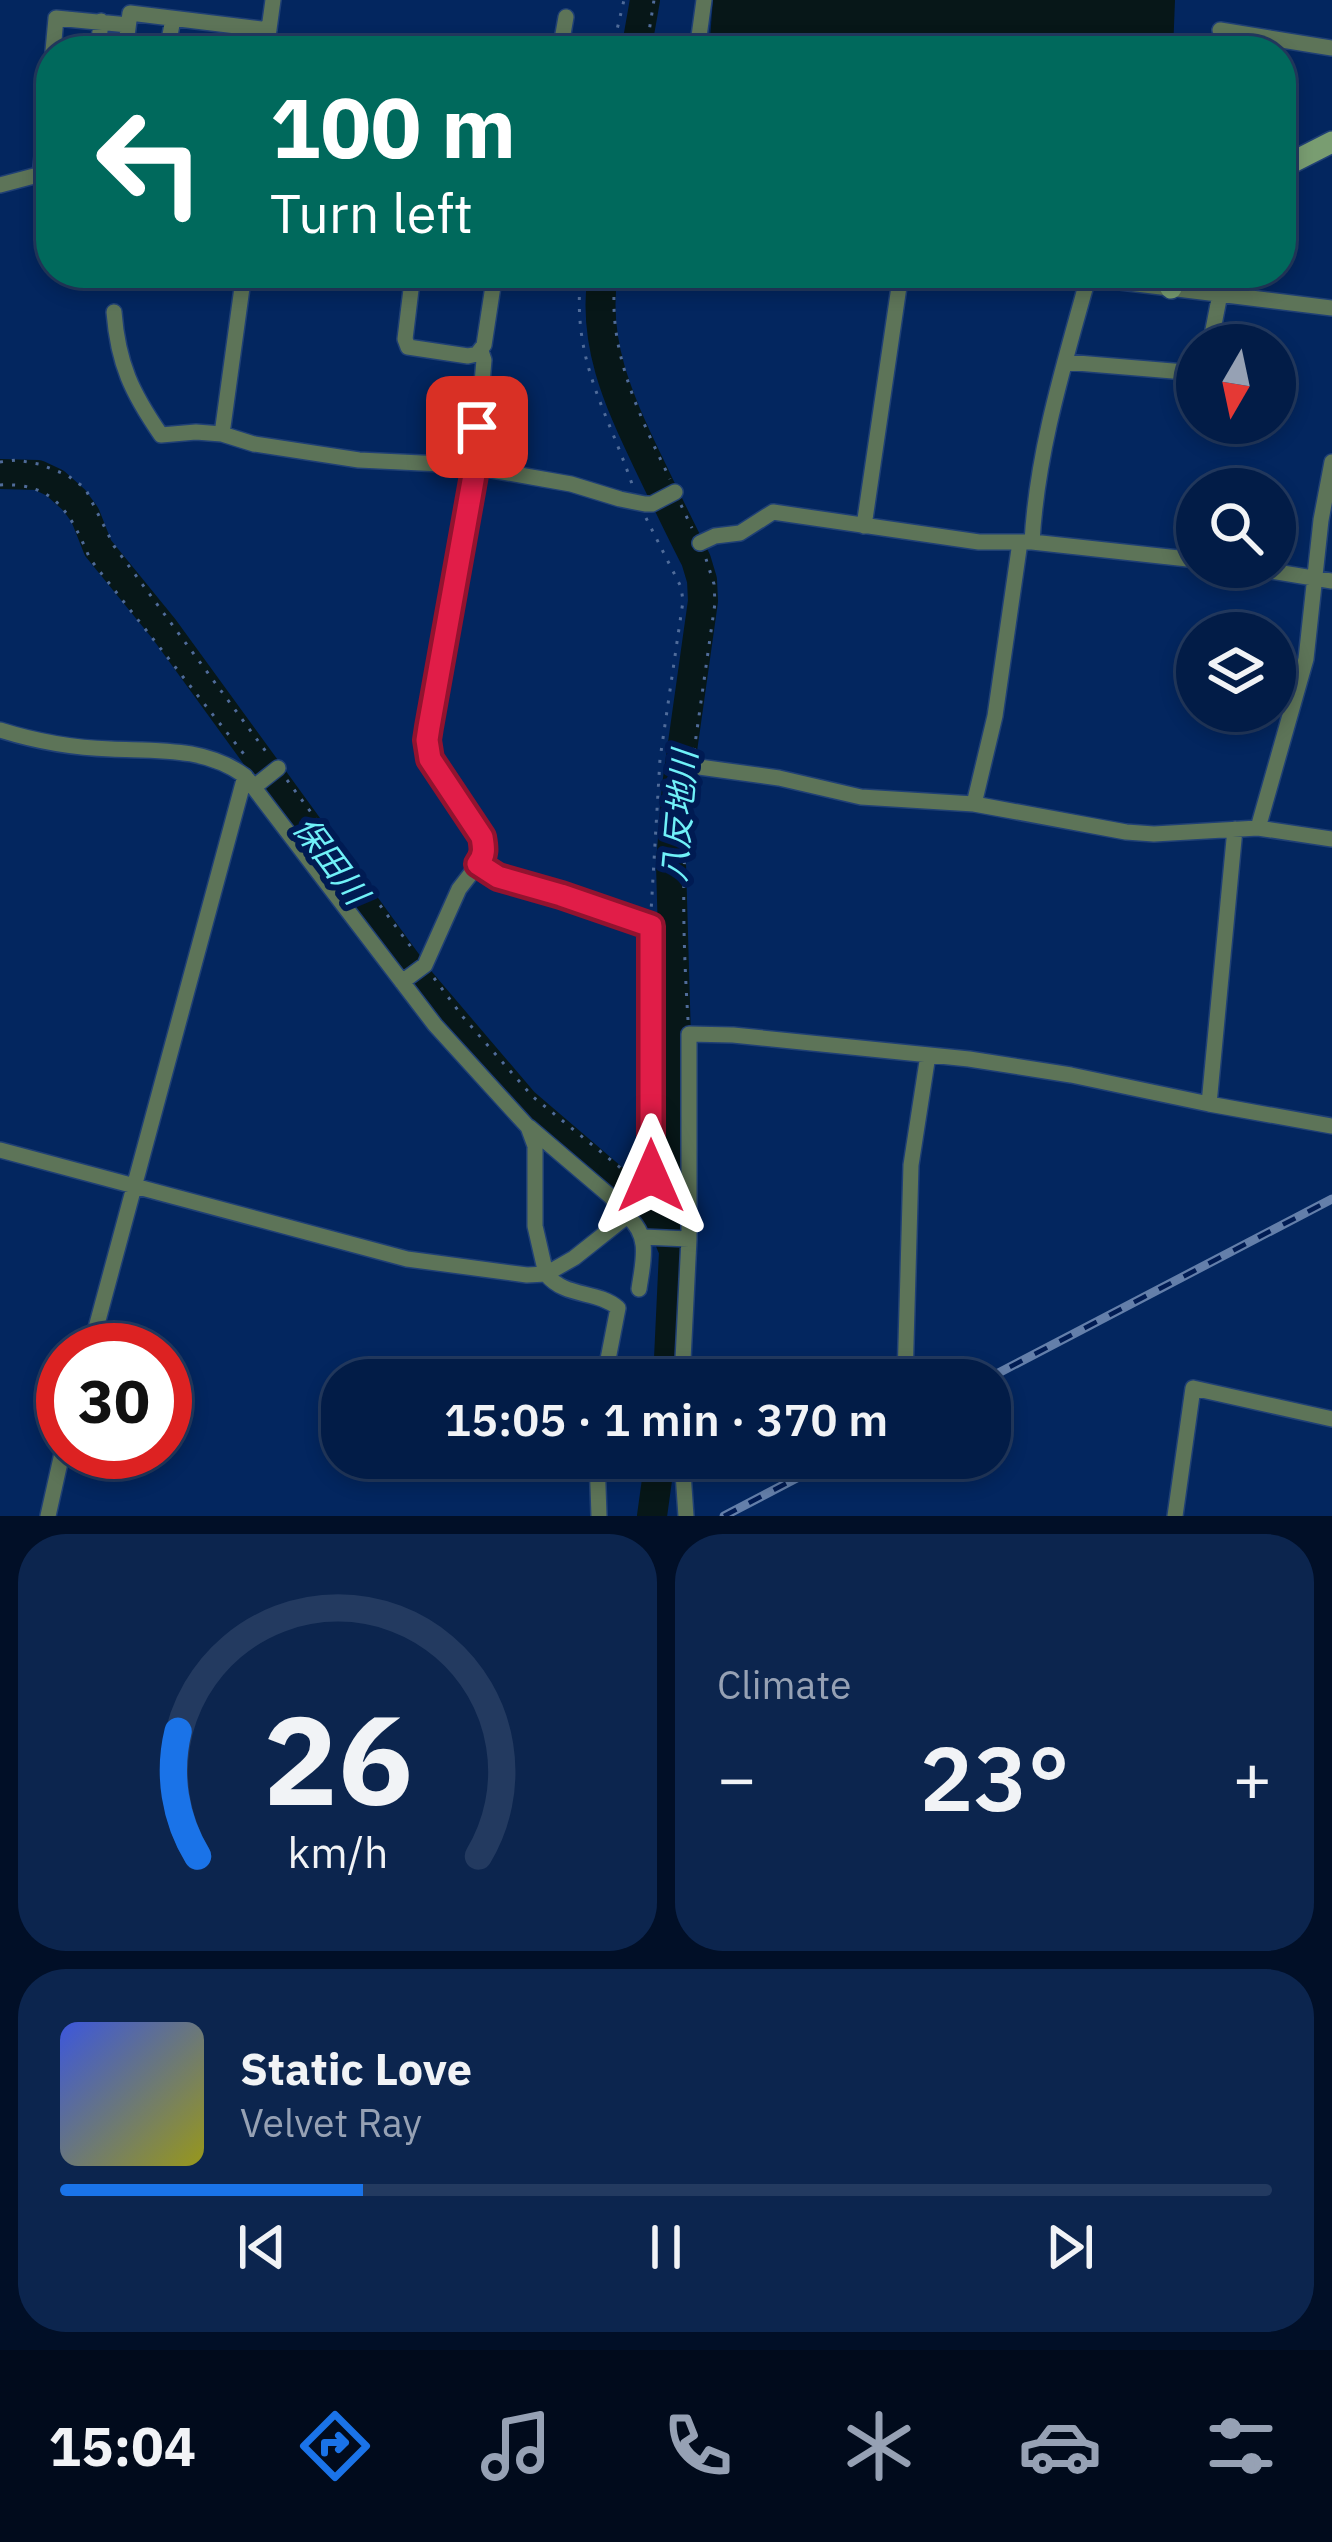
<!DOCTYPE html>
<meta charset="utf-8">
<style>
:root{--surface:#021c47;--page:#0c254e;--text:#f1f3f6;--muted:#96a1b4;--line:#233a60;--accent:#1a73e8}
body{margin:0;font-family:"IBM Plex Sans","Noto Sans JP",sans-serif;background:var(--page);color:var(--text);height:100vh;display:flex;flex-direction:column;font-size:45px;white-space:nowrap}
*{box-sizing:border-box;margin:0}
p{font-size:39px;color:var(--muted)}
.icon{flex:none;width:66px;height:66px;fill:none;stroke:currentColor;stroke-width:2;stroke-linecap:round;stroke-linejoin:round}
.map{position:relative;height:1516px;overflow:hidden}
.details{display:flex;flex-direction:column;gap:18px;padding:18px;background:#010f27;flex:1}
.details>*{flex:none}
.top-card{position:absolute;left:36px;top:36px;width:1260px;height:252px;border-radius:48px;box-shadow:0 6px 18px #0003,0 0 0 3px var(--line);background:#00695c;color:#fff;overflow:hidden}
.needle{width:78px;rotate:189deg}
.buttons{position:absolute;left:1176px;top:324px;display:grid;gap:24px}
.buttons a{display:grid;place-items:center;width:120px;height:120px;border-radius:50%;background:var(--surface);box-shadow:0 6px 18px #0003,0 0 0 3px var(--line);font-size:60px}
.speed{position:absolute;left:36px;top:1323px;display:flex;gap:24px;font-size:60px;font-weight:700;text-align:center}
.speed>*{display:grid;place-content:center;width:156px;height:156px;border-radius:50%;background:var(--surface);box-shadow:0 6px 18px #0003,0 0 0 3px var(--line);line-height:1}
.speed .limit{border:18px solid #d22;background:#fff;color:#111}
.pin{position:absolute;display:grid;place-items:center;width:102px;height:102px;color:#fff;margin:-51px;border-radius:24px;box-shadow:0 6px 18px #0006}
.me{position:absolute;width:132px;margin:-66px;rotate:0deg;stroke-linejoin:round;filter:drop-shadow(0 0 9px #0008)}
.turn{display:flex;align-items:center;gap:42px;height:252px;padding:0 36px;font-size:54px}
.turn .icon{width:156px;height:156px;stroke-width:2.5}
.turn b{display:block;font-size:84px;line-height:102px}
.big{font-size:90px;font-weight:600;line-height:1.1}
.details .widget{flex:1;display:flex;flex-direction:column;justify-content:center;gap:18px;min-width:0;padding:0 42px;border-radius:48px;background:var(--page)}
.details .dial{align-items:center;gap:0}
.dial svg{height:312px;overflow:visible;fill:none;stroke:var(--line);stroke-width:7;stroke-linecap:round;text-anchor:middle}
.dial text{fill:var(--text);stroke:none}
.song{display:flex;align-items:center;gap:36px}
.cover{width:144px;height:144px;border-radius:18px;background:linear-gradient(135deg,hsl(230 70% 55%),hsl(60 70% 35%))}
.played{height:12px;border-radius:6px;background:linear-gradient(90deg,var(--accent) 25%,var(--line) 25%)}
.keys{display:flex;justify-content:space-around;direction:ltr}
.heat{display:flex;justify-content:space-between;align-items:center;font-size:66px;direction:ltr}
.details .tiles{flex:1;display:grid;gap:18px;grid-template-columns:1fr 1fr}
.widget:last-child{grid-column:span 2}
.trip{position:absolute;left:321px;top:1359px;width:690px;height:120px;border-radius:48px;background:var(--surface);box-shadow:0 6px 18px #0003,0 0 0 3px var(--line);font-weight:600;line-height:120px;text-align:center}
.dock{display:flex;height:192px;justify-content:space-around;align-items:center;background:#010b1c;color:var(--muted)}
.dock .icon{width:84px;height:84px}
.dock .active{color:var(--accent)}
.dock b{font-size:54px;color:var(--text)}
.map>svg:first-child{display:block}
</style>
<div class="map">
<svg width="1332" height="1516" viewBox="0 0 1332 1516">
<rect width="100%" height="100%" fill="#03265f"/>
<path fill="#071718" d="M 713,0 L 1175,0 L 1173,51 L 709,51 Z"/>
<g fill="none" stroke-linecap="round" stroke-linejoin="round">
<path stroke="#071718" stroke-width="30" d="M 636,51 L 645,0
M 603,273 C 592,342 618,399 647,460 C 663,493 679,527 696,560 L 702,580 L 703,601 L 677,786 L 671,864 L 677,1074 L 674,1252 L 668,1380
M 0,474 L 38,475 L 55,483 L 74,500 L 85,515 L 98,548 L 164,629 L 420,981 L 524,1103 L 663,1222 L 672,1246
M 652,1516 L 660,1458"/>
<g stroke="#204075" stroke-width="18">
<path id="street" d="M 1220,30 L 1332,48
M 53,51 L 56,18 L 128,25
M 98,51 L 101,21
M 125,51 L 130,13 L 269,30
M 167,51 L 173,19
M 266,51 L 273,0
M 560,51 L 566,17
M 697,51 L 704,0
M 40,176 L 51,68
M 0,185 L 34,176 L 51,175
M 413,273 L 405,339 L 408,347 L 468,356 L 477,354 L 484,345 L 495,273
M 1047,273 L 1332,308
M 114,312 C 118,364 132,393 161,435 L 196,432 L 222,434 L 254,444 L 359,460 L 463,465 L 571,484 L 620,499 L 645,504 L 652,504 L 675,492
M 1210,345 L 1220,294
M 1065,362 L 1197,373
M 222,434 L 244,273
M 864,526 L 901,273
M 1032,542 C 1037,451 1064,365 1088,278
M 700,543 L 715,536 L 740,533 L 773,512 L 979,542 L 1032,542 L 1197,560
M 1246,567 L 1332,581
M 0,730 C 35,741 73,748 111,749 C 158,751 205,747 245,776 L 90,1350
M 692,766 L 779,778 L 861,797 L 974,804 L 1126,832 L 1154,834 L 1258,828 L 1332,839
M 254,787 L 278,768
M 974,804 L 995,716 L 1020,542
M 1258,828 L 1306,659 L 1321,520 L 1332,462
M 478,864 L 498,877 L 561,895 L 651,926 L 651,1176 L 648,1190 L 627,1216 C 651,1236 643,1261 639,1289
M 402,982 L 425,965 L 459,889 L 483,858 L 484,849 L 482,837 L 474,821 L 430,759 L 427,740 L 474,475 L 484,360 L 481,351
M 1209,1104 L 1235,829
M 529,1127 L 610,1196 L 627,1216 L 574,1258 L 546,1274 C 565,1298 597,1290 618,1308 L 604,1380
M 0,1150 L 407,1259 L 527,1275 L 546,1274 L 535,1226 L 535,1146 L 528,1127 L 435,1025 L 245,776
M 643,1237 L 689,1239
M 905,1379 L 911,1165 L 928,1055
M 682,1380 L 689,1239 L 689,1034 L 733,1035 L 969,1059 L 1071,1075 L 1209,1104 L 1332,1126
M 597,1458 L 599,1516
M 682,1458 L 686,1516
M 48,1516 L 63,1449
M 1175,1516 L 1193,1388 L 1332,1419"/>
</g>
<g stroke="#204075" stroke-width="24">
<path id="secondary" d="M 1281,168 L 1332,142
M 1165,273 L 1171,288"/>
</g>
<path stroke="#506c9a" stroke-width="3" stroke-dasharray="3 9" stroke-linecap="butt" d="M 612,51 L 624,0
M 646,51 L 654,0
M 581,273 C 571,361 607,409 633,487
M 616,273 C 605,346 639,415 670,479
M 0,462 L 16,460 L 39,464 L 67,475 L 85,488 L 114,546 L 267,753
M 0,485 C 55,482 71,514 90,559 L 247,758
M 681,505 L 692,528
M 646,518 L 681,587 L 683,601 L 660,759 L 651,912
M 694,751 L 715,603 L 714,584 L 706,559
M 287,780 L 414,951
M 434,978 L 463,1017 L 532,1096 L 633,1178
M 688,1020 C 683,941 681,863 690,784"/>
<use href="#street" stroke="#5d7458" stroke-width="15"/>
<use href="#secondary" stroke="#799d71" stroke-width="21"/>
<g stroke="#647faa" stroke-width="9">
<path id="rail" d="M 985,1380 L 1332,1199
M 724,1516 L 835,1458"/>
</g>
<use href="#rail" stroke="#001b53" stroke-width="4.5" stroke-dasharray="14" stroke-linecap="butt"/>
</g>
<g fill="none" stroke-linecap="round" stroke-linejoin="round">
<g stroke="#92132f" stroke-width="30">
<path id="route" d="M 477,427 L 474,475 L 429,727 L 427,740 L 430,759 L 482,837 C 484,848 485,855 478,864 L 498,877 L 561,895 L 651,926 L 651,1176"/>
</g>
<use href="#route" stroke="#e11d48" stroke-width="21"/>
</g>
<g text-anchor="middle" stroke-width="12" stroke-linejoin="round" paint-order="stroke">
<g font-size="33" font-style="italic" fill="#70f1f8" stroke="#001b53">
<text transform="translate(679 816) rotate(-85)" y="12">八反地川</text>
<text transform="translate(331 860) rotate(53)" y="12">保田川</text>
</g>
</g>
</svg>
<div class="buttons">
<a><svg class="needle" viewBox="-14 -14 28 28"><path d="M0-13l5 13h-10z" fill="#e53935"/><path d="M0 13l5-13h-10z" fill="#96a1b4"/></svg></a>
<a><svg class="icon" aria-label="search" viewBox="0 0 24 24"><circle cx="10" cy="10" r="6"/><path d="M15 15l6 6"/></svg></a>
<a><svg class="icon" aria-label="layers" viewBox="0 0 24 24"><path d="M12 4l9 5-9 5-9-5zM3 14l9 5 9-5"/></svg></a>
</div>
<div class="speed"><div class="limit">30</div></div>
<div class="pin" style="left:477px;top:427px;background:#d93025"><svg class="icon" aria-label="arrive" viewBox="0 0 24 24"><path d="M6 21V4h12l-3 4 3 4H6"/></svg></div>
<svg class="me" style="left:651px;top:1176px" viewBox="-20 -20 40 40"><path d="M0-17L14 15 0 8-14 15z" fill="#e11d48" stroke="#fff" stroke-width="4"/></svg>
<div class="trip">15:05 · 1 min · 370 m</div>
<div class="top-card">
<div class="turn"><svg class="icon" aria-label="left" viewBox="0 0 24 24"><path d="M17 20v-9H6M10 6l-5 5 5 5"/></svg><div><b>100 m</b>Turn left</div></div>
</div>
</div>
<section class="details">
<div class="tiles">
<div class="widget dial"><svg viewBox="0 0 100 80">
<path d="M14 69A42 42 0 1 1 86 69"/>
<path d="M14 69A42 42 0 0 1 9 37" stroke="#1a73e8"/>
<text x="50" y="56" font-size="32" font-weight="700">26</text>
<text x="50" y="72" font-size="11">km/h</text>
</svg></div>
<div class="widget"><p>Climate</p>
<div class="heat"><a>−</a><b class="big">23°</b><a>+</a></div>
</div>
<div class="widget">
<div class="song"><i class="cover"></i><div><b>Static Love</b><p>Velvet Ray</p></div></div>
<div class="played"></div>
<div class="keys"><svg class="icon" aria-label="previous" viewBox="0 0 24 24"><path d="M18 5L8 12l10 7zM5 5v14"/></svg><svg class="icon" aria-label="pause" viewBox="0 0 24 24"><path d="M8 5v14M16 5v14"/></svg><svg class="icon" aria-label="next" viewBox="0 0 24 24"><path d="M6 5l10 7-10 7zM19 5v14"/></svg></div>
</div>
</div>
</section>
<nav class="dock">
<b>15:04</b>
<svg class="icon active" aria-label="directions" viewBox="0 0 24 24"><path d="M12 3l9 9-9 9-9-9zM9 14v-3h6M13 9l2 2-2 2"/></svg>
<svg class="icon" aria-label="music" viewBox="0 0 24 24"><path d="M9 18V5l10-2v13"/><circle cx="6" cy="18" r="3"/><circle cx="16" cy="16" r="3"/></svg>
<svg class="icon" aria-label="phone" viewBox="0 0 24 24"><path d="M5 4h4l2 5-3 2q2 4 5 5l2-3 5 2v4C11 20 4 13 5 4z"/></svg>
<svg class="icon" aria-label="climate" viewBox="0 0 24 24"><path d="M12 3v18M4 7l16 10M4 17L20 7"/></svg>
<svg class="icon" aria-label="car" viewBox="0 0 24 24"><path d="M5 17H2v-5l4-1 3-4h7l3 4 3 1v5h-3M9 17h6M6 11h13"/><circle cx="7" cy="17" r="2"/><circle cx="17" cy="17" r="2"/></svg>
<svg class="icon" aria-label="filters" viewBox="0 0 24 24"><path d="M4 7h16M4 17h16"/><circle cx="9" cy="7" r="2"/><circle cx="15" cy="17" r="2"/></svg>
</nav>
